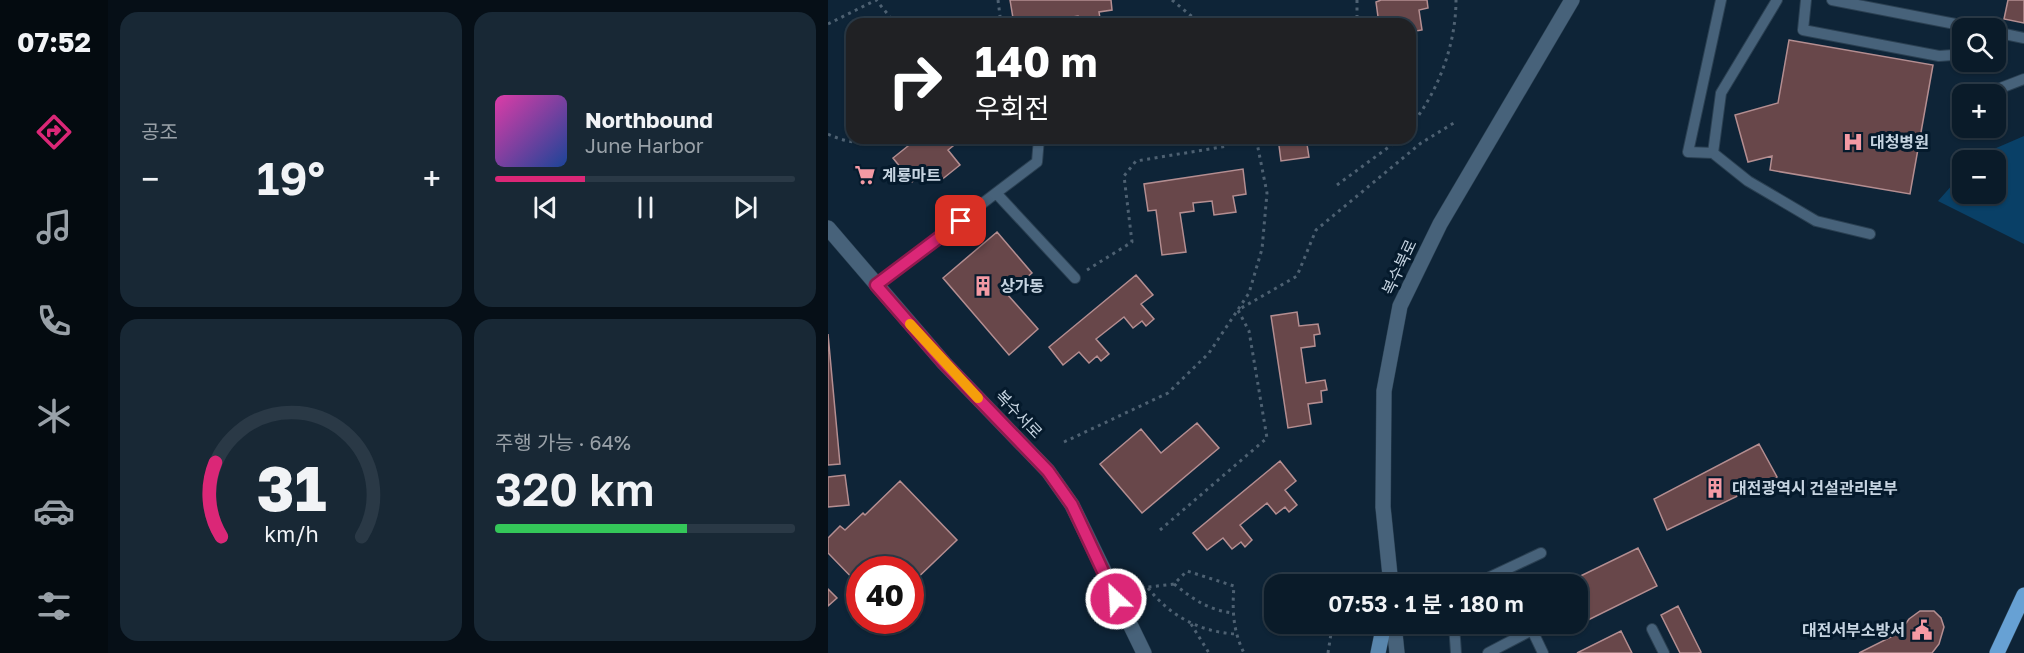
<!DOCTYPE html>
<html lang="ko">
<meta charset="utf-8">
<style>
:root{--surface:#0a1b29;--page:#182835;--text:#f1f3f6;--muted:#99a1a8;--line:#2a3946;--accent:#db2777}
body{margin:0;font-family:"Golos Text","Noto Sans KR",sans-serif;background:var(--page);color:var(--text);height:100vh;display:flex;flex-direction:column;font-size:22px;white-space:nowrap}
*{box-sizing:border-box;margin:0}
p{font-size:20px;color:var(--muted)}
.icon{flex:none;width:33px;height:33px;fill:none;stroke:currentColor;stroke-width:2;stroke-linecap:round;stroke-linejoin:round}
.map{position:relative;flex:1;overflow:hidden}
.drawer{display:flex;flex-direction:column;gap:12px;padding:12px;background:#060f17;width:720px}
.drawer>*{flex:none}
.hud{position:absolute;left:18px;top:18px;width:570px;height:126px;border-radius:18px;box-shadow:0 2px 4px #0004,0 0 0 2px var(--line);background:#202124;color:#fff;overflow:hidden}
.controls{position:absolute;left:1124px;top:18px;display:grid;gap:12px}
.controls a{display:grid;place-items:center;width:54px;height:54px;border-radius:12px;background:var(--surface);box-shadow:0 2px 4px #0004,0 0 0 2px var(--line);font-size:30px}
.speed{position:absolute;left:18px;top:556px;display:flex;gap:12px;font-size:30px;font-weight:700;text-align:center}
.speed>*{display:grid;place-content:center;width:78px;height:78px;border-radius:50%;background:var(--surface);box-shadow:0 2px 4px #0004,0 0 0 2px var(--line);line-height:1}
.speed .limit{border:9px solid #d22;background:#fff;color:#111}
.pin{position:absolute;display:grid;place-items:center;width:51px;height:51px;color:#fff;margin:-26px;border-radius:12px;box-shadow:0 3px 9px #0006}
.me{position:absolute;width:66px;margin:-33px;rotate:335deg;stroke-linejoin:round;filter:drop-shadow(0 0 4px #0008)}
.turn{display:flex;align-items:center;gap:21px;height:126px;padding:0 30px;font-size:27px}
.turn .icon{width:78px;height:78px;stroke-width:2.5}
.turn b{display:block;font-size:42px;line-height:51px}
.big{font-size:45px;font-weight:600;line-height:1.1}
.drawer .card{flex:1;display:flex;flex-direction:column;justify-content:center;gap:9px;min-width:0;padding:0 21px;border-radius:18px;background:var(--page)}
.drawer .dial{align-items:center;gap:0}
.dial svg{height:156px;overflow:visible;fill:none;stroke:var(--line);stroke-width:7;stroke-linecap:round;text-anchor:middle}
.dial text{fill:var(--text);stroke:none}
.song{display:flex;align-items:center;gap:18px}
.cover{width:72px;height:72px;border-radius:9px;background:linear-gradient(135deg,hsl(320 70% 55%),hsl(220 70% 35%))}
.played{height:6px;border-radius:3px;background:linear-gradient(90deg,var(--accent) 30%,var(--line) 30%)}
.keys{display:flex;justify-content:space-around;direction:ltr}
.heat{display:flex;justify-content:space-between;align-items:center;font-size:33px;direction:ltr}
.charge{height:9px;border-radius:4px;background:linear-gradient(90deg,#34c759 64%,var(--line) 0)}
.drawer .tiles{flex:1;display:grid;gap:12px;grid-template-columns:repeat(2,1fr)}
.trip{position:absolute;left:436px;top:574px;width:324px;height:60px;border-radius:18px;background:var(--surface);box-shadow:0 2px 4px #0004,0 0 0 2px var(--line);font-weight:600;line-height:60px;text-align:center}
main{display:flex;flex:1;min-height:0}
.tab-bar{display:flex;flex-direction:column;width:108px;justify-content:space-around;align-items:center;background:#040b10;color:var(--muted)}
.tab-bar .icon{width:42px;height:42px}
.tab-bar .active{color:var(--accent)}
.tab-bar b{font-size:27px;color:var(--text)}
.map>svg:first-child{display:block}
</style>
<main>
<nav class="tab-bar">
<b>07:52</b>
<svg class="icon active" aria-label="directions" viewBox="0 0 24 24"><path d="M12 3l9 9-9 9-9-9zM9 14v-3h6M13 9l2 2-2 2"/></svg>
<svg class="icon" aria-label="music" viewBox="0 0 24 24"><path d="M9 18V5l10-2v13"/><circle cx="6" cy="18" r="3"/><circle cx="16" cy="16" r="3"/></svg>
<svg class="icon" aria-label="phone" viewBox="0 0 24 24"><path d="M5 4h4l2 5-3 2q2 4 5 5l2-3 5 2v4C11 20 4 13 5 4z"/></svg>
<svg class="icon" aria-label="climate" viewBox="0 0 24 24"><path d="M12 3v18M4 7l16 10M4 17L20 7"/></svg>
<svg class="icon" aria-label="car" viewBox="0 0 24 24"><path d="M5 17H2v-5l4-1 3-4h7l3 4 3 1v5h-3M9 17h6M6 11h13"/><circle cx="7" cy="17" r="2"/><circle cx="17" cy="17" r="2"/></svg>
<svg class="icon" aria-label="filters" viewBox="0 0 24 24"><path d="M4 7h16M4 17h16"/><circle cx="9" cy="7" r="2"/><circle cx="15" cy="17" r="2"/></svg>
</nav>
<section class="drawer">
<div class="tiles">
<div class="card"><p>공조</p>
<div class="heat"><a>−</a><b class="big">19°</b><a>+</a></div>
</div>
<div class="card">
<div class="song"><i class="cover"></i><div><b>Northbound</b><p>June Harbor</p></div></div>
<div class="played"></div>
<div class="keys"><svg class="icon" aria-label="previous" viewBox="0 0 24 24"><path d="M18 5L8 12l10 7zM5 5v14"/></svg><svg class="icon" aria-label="pause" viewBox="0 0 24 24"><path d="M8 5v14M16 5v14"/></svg><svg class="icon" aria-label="next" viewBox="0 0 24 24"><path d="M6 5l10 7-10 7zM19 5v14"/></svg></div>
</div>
<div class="card dial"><svg viewBox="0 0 100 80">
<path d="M14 69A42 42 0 1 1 86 69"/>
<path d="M14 69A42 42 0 0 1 11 31" stroke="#db2777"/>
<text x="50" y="56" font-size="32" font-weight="700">31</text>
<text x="50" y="72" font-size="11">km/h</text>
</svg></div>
<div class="card"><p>주행 가능 · 64%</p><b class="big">320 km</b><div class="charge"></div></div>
</div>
</section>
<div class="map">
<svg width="1196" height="653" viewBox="0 0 1196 653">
<rect width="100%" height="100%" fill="#0e2437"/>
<path fill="#094067" d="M 1196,136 L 1196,244 L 1110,201 L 1134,174 L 1134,194 L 1167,194 L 1167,160 L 1147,160 L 1152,155 Z"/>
<path fill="#68474a" stroke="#b48e91" stroke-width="1.5" d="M 182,0 L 283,0 L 284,10 L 271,12 L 273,24 L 251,24 L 250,16 L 231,19 L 232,24 L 186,24 Z
M 553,0 L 599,0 L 600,8 L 591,10 L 594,30 L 582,32 L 582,24 L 551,24 L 548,2 Z
M 1180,0 L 1196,0 L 1196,23 L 1176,19 Z
M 961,40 L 1105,65 L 1082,194 L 942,170 L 944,156 L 920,162 L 907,115 L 950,103 Z
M 90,138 L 135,138 L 120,150 L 132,165 L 112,181 L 102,167 L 84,182 L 65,158 Z
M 450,138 L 478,138 L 481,157 L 453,161 Z
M 415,169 L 418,194 L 405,196 L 408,212 L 386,215 L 384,201 L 365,203 L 366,211 L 352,213 L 358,252 L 334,255 L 328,210 L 320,211 L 316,184 Z
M 169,232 L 204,273 L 179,294 L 210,329 L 181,355 L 115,278 Z
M 308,275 L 325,295 L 313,304 L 326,319 L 318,326 L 314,321 L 305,328 L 296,317 L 268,339 L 281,354 L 273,361 L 269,356 L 261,363 L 251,352 L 235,365 L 221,347 Z
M 469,312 L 471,326 L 490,324 L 492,334 L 486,335 L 487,346 L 473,348 L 478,383 L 497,380 L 499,390 L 493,391 L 494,402 L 480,404 L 483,424 L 460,428 L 443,316 Z
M 0,334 L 12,464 L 0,465 Z
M 369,423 L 391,448 L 314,513 L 272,464 L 313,429 L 333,453 Z
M 931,444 L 949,477 L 839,530 L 826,499 Z
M 452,461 L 468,481 L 457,490 L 469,505 L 461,512 L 457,507 L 448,514 L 439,503 L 412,525 L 424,540 L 417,547 L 413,542 L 404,549 L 395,538 L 379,550 L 365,533 Z
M 17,475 L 21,505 L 0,507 L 0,477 Z
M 72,481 L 129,540 L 82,585 L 82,570 L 32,570 L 32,586 L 0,553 L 0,538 L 12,526 L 17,530 L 35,513 L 37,515 Z
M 810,548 L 829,586 L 750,625 L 750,585 L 734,585 Z
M 0,589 L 9,598 L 0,606 Z
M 850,606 L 873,652 L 870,653 L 852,653 L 833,615 Z
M 1092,611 L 1106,611 L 1113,618 L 1116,627 L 1111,644 L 1104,653 L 1031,653 L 1071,633 L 1081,619 Z
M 793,631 L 804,653 L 749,653 Z"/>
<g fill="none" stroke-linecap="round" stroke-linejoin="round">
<g stroke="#2b4052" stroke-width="12">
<path id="service" d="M 893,0 L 860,152 L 885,153 L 920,181 L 988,221 L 1042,234
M 978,0 L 975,30 L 1111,56 L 1125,55 L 1134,45
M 1004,0 L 1148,28
M 1167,32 L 1196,38
M 1157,94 L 1196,79
M 885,153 L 893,93 L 949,0
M 168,193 L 209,162 L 211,138
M 48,285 L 168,193 L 247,278
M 645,585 L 713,553
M 626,624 L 628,653
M 824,629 L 836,653
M 660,653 L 704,630 L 715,653"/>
</g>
<g stroke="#2b4052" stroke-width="16">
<path id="minor" d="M 563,585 L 555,507 L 556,391 L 572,306 L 612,224 L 744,0
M 566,624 L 569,653"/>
</g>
<g stroke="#2b4052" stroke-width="16">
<path id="tertiary" d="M 0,228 L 116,363 L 220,471 L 244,505 L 316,653"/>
</g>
<g stroke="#2b4052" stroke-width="16">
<path id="secondary" d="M 550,653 L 556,624"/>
</g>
<g stroke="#2b4052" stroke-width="16">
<path id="primary" d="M 1169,653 L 1196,595"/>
</g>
<path stroke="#4e6172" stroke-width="3" stroke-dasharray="3 4.5" stroke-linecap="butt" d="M 170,0 L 173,24
M 344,0 L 373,24
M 529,0 L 529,24
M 0,24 L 48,0 L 68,24
M 582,127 C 610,92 628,45 628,0
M 0,134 C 17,142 35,146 52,138
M 509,185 L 573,138
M 259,270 L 304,242 L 296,176 L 308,161 L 400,146
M 236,442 L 340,393 L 381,353 L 421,293 L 434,249 L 439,193 L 428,138
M 332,530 L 439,438 L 421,331 L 410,310 L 469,276 L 488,230 L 593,143 L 629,121
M 346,584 C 365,599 380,610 405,613
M 313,588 L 346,584 L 359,571 L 406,586 C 404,610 405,631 416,653
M 320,588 C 342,616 372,632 408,634
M 363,624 L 381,653
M 500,653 L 504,627 L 533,626"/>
<use href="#service" stroke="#47627a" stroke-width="10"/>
<use href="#minor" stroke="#47627a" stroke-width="15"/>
<use href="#tertiary" stroke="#47627a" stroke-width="15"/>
<use href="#secondary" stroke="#5986ad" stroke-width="15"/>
<use href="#primary" stroke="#67a1d4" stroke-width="15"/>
</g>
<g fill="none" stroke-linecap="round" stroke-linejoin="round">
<g stroke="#8e194d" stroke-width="15">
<path id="route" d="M 133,221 L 48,285 L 116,363 L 220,471 L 244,505 L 288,599"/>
</g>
<use href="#route" stroke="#db2777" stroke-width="10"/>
<path stroke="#f59e0b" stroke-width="10" d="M 82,324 L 150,398"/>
</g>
<defs>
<g id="hospital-bare" transform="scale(1.62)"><path d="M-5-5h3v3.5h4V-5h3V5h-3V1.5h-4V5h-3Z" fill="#f49aa4" stroke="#051a2c" stroke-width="2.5" paint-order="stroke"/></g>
<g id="supermarket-bare" transform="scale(1.62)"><path d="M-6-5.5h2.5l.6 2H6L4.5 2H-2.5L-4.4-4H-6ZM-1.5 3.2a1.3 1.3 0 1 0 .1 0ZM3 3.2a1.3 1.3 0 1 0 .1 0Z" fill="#f49aa4" stroke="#051a2c" stroke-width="2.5" paint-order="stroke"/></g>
<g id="building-bare" transform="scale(1.62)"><path d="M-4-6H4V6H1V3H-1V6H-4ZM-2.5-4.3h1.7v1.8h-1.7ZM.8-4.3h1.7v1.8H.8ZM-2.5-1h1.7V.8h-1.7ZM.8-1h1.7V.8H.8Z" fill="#f49aa4" stroke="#051a2c" stroke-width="2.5" paint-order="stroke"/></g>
<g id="civic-bare" transform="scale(1.62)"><path d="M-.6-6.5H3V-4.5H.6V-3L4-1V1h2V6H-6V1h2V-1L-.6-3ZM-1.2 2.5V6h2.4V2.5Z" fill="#f49aa4" stroke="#051a2c" stroke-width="2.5" paint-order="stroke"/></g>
</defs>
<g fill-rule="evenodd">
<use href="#hospital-bare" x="1025" y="142"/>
<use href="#supermarket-bare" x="37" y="175"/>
<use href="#building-bare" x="155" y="286"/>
<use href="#building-bare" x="887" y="488"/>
<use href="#civic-bare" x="1094" y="630"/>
</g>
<g text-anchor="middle" stroke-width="6" stroke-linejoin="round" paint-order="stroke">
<g font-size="16" font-weight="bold" fill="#c6d4e1" stroke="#051a2c" text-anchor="start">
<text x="1042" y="148">대청병원</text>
<text x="54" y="181">계룡마트</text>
<text x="172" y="292">상가동</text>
<text x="904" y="494">대전광역시 건설관리본부</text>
<text x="1077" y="636" text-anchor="end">대전서부소방서</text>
</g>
<g font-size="16" fill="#c6d4e1" stroke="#051a2c">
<text transform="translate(571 267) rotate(-65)" y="6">복수북로</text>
<text transform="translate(191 414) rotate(46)" y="6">복수서로</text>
</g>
</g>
</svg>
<div class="controls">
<a><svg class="icon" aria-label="search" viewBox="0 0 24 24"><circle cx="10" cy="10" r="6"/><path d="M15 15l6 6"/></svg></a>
<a>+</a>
<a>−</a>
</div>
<div class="speed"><div class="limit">40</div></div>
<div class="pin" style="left:133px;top:221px;background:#d93025"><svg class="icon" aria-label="arrive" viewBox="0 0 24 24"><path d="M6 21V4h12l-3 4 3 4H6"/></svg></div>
<svg class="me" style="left:288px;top:599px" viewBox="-20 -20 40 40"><circle r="17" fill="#db2777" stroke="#fff" stroke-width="3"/><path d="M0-11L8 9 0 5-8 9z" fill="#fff"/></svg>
<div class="trip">07:53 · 1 분 · 180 m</div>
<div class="hud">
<div class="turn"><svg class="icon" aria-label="right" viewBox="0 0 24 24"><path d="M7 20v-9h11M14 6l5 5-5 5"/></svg><div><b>140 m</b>우회전</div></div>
</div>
</div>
</main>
